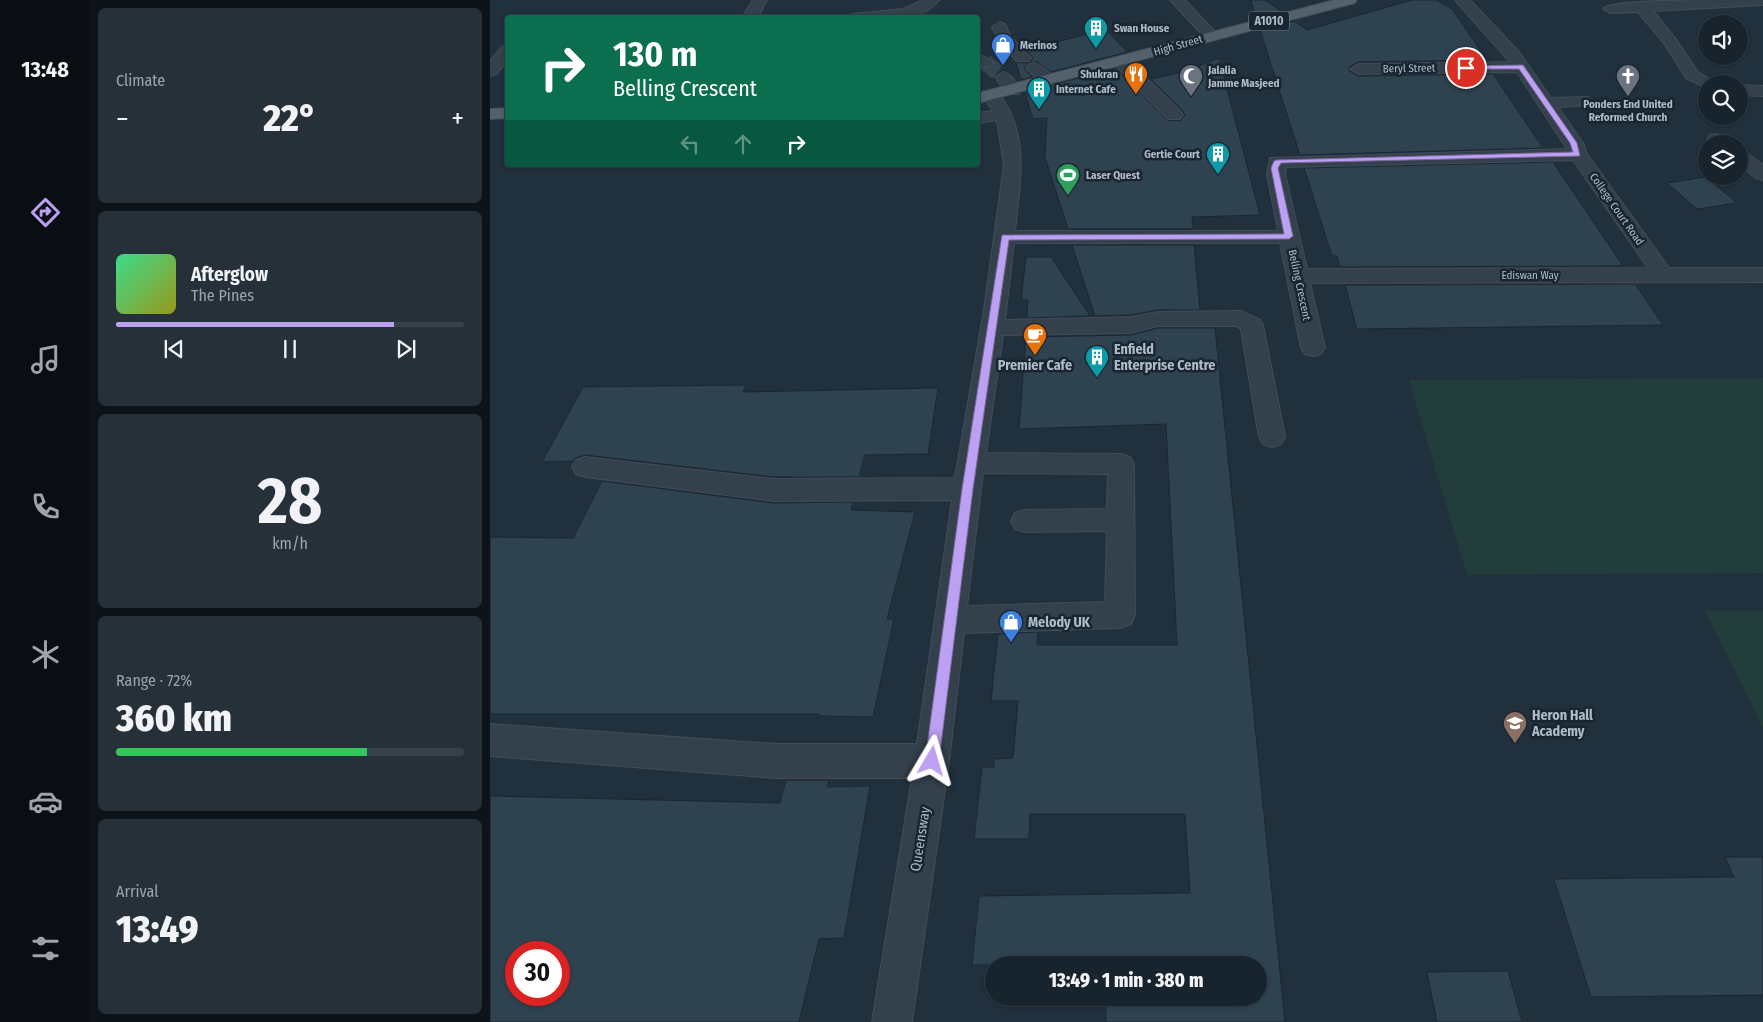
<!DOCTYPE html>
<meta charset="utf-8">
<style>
:root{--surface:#18242d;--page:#253039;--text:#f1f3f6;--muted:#9fa4aa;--line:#364149;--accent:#bca0f2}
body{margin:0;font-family:"Fira Sans Condensed",sans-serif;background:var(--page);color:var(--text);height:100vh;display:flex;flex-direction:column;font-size:19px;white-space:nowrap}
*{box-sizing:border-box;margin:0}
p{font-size:16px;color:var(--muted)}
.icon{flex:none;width:28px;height:28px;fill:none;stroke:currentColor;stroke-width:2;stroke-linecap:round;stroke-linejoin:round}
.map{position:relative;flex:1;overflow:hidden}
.side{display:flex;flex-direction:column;gap:8px;padding:8px;background:#0d1419;width:400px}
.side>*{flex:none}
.guide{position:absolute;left:15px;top:15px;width:475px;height:152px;border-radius:5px;box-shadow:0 1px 4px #0004,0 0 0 1px var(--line);background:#0b6e4f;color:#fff;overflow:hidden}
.tools{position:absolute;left:1208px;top:15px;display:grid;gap:10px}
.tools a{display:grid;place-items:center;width:50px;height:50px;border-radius:50%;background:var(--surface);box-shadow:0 1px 4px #0004,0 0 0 1px var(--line);font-size:25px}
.speed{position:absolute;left:15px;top:941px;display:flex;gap:10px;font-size:25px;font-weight:700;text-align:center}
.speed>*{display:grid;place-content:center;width:65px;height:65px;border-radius:50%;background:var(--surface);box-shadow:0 1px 4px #0004,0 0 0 1px var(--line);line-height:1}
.speed .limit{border:8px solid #d22;background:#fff;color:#111}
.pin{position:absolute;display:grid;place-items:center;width:42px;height:42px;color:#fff;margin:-21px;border:2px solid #fff;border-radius:50%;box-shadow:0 1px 5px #0007}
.me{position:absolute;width:55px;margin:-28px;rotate:7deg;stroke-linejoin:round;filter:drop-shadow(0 0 4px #0008)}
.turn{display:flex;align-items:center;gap:18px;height:105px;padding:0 25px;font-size:22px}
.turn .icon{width:65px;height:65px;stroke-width:2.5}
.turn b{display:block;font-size:35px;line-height:42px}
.lanes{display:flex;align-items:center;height:48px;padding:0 25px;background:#0003;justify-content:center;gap:25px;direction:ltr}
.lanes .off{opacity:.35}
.big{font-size:38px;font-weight:800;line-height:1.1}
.side .tile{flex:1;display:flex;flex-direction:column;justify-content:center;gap:8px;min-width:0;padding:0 18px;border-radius:8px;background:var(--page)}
.side .dial{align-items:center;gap:0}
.dial b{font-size:65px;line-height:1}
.song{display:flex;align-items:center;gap:15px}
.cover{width:60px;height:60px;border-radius:8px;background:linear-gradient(135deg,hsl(150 70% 55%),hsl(60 70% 35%))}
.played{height:5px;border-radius:2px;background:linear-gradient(90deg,var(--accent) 80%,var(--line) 80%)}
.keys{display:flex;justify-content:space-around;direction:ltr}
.heat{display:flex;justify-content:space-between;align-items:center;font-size:28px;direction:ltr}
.charge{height:8px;border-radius:4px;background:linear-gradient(90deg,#34c759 72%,var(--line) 0)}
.trip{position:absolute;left:495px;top:956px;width:282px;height:50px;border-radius:25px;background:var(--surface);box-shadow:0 1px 4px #0004,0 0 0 1px var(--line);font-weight:800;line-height:50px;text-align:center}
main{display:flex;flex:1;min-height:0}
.menu{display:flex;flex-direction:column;width:90px;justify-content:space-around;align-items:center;background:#0a0e12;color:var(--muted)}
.menu .icon{width:35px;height:35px}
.menu .active{color:var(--accent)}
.menu b{font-size:22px;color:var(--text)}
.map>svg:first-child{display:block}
</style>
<main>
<nav class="menu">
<b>13:48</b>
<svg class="icon active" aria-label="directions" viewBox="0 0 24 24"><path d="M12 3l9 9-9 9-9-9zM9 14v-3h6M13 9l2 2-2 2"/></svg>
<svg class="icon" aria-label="music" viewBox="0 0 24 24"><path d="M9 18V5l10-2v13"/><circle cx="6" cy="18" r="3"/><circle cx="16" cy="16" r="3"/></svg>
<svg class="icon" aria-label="phone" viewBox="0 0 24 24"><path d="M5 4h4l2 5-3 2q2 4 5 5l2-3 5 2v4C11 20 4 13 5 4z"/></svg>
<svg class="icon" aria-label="climate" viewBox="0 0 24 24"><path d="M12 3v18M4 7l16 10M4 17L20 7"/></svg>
<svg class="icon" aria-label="car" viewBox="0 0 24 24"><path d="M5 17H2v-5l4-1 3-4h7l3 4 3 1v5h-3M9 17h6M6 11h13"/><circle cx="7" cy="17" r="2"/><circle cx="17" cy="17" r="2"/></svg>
<svg class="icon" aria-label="filters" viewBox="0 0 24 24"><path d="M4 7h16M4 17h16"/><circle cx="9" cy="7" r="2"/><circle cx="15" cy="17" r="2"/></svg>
</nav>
<section class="side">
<div class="tile"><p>Climate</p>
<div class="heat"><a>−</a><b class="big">22°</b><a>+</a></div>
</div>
<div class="tile">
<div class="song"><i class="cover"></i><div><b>Afterglow</b><p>The Pines</p></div></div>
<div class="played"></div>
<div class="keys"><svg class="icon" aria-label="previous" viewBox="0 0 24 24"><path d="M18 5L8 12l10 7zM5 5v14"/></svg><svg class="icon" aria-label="pause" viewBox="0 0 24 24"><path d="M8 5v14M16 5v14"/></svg><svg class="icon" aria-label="next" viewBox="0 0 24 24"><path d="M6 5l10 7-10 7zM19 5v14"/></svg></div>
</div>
<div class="tile dial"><b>28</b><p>km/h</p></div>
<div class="tile"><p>Range · 72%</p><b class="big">360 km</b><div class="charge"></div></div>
<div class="tile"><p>Arrival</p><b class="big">13:49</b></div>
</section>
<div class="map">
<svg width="1273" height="1022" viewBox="0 0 1273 1022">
<rect width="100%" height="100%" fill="#20303c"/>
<path fill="#223d3c" d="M 1273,378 L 1273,573 L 977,575 L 919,380 Z
M 1215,611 L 1273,611 L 1273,728 Z"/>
<path fill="#2e4250" stroke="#1b2833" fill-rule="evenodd" d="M 761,0 L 775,0 L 792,12 L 766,18 Z
M 922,0 L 946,0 L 962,9 L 995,57 L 992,57 L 994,60 L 868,62 L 859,67 L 859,71 L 868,76 L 1003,74 L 1053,148 L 810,155 L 770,30 L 804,21 L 817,30 Z
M 616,29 L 637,52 L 561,72 L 548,62 L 540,62 L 543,58 L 536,50 Z
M 729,58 L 770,215 L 702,217 L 703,229 L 578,229 L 555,157 L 557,118 L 543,119 L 535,92 L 626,68 L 677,120 L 690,121 L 695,115 L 692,110 L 644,63 L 647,63 L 662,79 L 697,71 Z
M 526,62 L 538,63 L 534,68 L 542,77 L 531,80 Z
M 1063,162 L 1133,266 L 850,267 L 847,256 L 842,256 L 814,168 Z
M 1216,177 L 1247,203 L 1207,209 L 1177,183 Z
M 582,245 L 704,245 L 710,310 L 668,310 L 641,315 L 605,316 Z
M 536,257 L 561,257 L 600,316 L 537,318 L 538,300 L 531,300 Z
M 1145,284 L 1173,325 L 867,329 L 855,285 Z
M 668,328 L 725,328 L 795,1022 L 616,1022 L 616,998 L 769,998 L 769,965 L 482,965 L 489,896 L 700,893 L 695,814 L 540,814 L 539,839 L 484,839 L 492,767 L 504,767 L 504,759 L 523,758 L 528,701 L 501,701 L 508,634 L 548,632 L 547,645 L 687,645 L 676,424 L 529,429 L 536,337 L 641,335 Z
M 256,385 L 253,392 L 448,388 L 438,454 L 375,455 L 369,477 L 283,477 L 95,455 L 85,458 L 83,461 L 52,462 L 93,387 Z
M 112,481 L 283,503 L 363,502 L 361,510 L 425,512 L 397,619 L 404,619 L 383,717 L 328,716 L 329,714 L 0,714 L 0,537 L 83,538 Z
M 296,780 L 339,780 L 337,787 L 380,786 L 354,938 L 329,939 L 309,1022 L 0,1022 L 0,796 L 290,803 ZM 26,952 L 69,952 L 69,995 L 26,995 Z
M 1235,857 L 1273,857 L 1273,995 L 1101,997 L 1064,879 L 1244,877 Z
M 1018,971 L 1032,1022 L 947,1022 L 937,972 Z"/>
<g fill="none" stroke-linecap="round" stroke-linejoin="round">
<path stroke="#354551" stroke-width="16" stroke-dasharray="16 8" stroke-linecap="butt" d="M 495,62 L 513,77"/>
<g stroke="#404d58" stroke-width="2">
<path id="minor" d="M 263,0 L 277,0 L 267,18 L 252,18 Z
M 433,0 L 449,0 C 430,26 384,18 356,18 L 363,14 L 413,9 Z
M 680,0 L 695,0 L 726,33 L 729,36 L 726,39 L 716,39 Z
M 965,0 L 980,0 L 1029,52 L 1061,98 L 1098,97 L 1100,101 L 1098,105 L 1068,107 L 1093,143 L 1097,154 L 1179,268 L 1273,268 L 1273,282 L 820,283 L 835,348 L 831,354 L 823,356 L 815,354 L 811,348 L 790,243 L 524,243 L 515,320 L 641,317 L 668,312 L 751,311 L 770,320 L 773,325 L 795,437 L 791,444 L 782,447 L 773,444 L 769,437 L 751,329 L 746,326 L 668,326 L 641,333 L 513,335 L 496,453 L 631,454 L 640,457 L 644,464 L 645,615 L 641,624 L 630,628 L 474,633 L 459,761 L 422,1022 L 382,1022 L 422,778 L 286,778 L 0,756 L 0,724 L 286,744 L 427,744 L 462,500 L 283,501 L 95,477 L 86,474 L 82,467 L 86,460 L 95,457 L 283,479 L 465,478 L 494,310 L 514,165 L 507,120 L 488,123 L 488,113 L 503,111 L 492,95 L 494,91 L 506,91 C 541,130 530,182 525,231 L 788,231 L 777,174 L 780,158 L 1077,149 L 1027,72 L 868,74 L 860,69 L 868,64 L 1020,62 ZM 1083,160 L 1158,268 L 817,269 L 795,174 L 796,167 ZM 493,473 L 618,474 L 617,509 L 535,510 L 525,513 L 521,521 L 525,529 L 535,532 L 617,531 L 615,602 L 477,606 Z
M 1209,0 L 1273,0 L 1273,5 L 1163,11 L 1185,38 L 1208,72 L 1228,84 L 1216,84 L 1216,88 L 1196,78 L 1174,43 L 1148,12 L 1120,13 L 1113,9 C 1119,0 1194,1 1209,0 Z
M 510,22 L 515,24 L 521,37 L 541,58 L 539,61 L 527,61 L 510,43 L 502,27 Z
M 18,45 L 18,60 L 6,74 L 0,76 L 0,61 L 12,47 Z
M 488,53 L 503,62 L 501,65 L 495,67 L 488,64 Z
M 631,57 L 637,59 L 690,111 L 693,115 L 690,119 L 678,119 L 625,65 L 623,62 L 625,59 Z
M 544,63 C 553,65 561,74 566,81 L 564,84 L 552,84 L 536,68 L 538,65 Z
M 513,72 C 522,74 526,83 531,90 L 529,94 L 517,94 L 505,77 Z
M 1249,85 L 1273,86 L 1273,96 L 1249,95 Z
M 1226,134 L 1232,135 L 1242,144 L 1221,144 L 1217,139 L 1220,135 Z
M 1249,150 L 1255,152 L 1273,165 L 1273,180 L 1266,178 L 1249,165 Z"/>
</g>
<g stroke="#404d58" stroke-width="2">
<path id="major" d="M 844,0 L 867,0 L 865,3 L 488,103 L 488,93 Z
M 18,108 L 18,118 L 0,119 L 0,109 Z"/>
</g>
<use href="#minor" fill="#34414c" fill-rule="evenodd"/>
<use href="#major" fill="#52616c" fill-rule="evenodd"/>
</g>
<path fill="#bca0f2" stroke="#7a689d" d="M 1033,65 L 1087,143 L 1090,156 L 791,163 L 788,168 L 803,236 L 799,239 L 519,240 L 483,489 L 449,761 L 447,766 L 442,768 L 437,766 L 435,761 L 472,489 L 512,235 L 794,234 L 781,168 L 784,161 L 787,160 L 1083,152 L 1080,143 L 1029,69 L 976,69 L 973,68 L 976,66 Z"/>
<defs>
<g id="building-pin" transform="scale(1.25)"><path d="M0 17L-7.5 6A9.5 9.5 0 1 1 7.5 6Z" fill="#0f9aa8" stroke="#192631"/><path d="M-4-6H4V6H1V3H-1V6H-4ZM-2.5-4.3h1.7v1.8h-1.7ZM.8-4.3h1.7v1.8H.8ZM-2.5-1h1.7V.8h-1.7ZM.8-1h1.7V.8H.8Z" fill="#fff"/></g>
<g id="shop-pin" transform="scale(1.25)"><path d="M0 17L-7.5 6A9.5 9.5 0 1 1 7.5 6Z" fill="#3f7fe0" stroke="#192631"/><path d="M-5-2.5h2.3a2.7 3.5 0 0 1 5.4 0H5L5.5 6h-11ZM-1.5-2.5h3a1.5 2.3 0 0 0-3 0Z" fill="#fff"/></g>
<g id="restaurant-pin" transform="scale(1.25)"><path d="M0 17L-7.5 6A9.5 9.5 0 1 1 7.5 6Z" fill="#e8710a" stroke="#192631"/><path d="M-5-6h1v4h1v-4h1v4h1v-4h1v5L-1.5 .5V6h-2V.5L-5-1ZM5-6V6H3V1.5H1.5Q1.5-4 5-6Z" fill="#fff"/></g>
<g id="mosque-pin" transform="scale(1.25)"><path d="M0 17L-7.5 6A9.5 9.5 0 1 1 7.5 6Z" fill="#6b7280" stroke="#192631"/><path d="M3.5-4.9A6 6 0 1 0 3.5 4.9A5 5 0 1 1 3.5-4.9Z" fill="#fff"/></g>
<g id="church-pin" transform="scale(1.25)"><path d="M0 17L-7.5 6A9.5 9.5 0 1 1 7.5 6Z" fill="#6b7280" stroke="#192631"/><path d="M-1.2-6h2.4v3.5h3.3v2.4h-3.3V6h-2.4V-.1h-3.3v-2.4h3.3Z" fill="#fff"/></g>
<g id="stadium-pin" transform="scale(1.25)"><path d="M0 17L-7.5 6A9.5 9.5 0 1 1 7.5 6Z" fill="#2e9e5b" stroke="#192631"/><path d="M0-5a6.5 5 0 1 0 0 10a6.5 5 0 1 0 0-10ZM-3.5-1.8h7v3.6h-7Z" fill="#fff"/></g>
<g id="cafe-pin" transform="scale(1.25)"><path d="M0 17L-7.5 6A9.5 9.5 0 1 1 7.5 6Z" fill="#e8710a" stroke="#192631"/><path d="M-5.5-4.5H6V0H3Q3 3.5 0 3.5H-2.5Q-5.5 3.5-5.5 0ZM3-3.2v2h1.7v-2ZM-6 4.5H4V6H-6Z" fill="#fff"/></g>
<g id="school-pin" transform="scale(1.25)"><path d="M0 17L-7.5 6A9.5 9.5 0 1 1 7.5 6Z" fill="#8d6e63" stroke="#192631"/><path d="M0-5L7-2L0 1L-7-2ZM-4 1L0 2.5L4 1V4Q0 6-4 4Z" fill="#fff"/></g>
</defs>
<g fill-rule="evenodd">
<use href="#building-pin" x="606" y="28"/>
<use href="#shop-pin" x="513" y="45"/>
<use href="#restaurant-pin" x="646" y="74"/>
<use href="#mosque-pin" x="701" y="76"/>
<use href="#church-pin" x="1138" y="76"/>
<use href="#building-pin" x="549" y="89"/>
<use href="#building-pin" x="728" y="154"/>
<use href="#stadium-pin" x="578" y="175"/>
<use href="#cafe-pin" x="545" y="335"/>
<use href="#building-pin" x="607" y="357"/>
<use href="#shop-pin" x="521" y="622"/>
<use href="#school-pin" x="1025" y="723"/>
</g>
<g text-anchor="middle" stroke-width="5" stroke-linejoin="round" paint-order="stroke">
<g font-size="11" font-weight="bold" fill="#afbcc8" stroke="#192631" text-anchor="start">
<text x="624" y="32">Swan House</text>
<text x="530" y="49">Merinos</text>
<text x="718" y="74">Jalalia<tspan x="718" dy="13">Jamme Masjeed</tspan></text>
<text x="628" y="78" text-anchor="end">Shukran</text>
<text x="566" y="93">Internet Cafe</text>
<text x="1138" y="108" text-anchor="middle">Ponders End United<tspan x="1138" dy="13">Reformed Church</tspan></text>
<text x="710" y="158" text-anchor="end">Gertie Court</text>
<text x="596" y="179">Laser Quest</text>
</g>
<g font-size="11" fill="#afbcc8" stroke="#192631">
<text transform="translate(688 45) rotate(-16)" y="4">High Street</text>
<text transform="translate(919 68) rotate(-1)" y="4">Beryl Street</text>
<text transform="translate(1127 209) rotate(55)" y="4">College Court Road</text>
<text x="1040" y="279">Ediswan Way</text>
<text transform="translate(810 285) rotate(78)" y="4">Belling Crescent</text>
</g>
<rect fill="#192631" stroke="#828f9b" stroke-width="1" x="759" y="11.5" width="40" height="19" rx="4"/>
<g font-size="12" font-weight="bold" fill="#afbcc8">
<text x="779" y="25">A1010</text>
</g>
<g font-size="14" font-weight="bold" fill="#afbcc8" stroke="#192631" text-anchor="start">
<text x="624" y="354">Enfield<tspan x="624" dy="16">Enterprise Centre</tspan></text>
<text x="545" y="370" text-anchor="middle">Premier Cafe</text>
<text x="538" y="627">Melody UK</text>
<text x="1042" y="720">Heron Hall<tspan x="1042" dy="16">Academy</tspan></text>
</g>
<g font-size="14" fill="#afbcc8" stroke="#192631">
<text transform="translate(430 839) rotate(-81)" y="5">Queensway</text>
</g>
</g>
</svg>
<div class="tools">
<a><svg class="icon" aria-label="sound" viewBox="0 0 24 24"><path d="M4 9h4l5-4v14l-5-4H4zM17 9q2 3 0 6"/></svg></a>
<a><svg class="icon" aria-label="search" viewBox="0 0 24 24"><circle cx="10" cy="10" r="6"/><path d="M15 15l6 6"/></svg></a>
<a><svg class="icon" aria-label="layers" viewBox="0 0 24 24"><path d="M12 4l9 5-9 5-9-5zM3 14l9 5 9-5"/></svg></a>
</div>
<div class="speed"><div class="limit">30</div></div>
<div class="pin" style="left:976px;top:68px;background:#d93025"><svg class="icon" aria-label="arrive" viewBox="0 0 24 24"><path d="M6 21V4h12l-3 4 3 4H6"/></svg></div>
<svg class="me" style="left:442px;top:761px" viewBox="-20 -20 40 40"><path d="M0-17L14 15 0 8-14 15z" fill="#bca0f2" stroke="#fff" stroke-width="4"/></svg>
<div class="trip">13:49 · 1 min · 380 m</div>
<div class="guide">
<div class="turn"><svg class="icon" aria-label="right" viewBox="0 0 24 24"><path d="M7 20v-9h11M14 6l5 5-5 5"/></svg><div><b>130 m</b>Belling Crescent</div></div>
<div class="lanes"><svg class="icon off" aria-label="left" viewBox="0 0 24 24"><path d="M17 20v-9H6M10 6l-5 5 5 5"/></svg><svg class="icon off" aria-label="ahead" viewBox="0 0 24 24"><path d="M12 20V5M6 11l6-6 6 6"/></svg><svg class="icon" aria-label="right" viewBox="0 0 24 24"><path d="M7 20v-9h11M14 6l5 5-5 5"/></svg></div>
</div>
</div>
</main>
